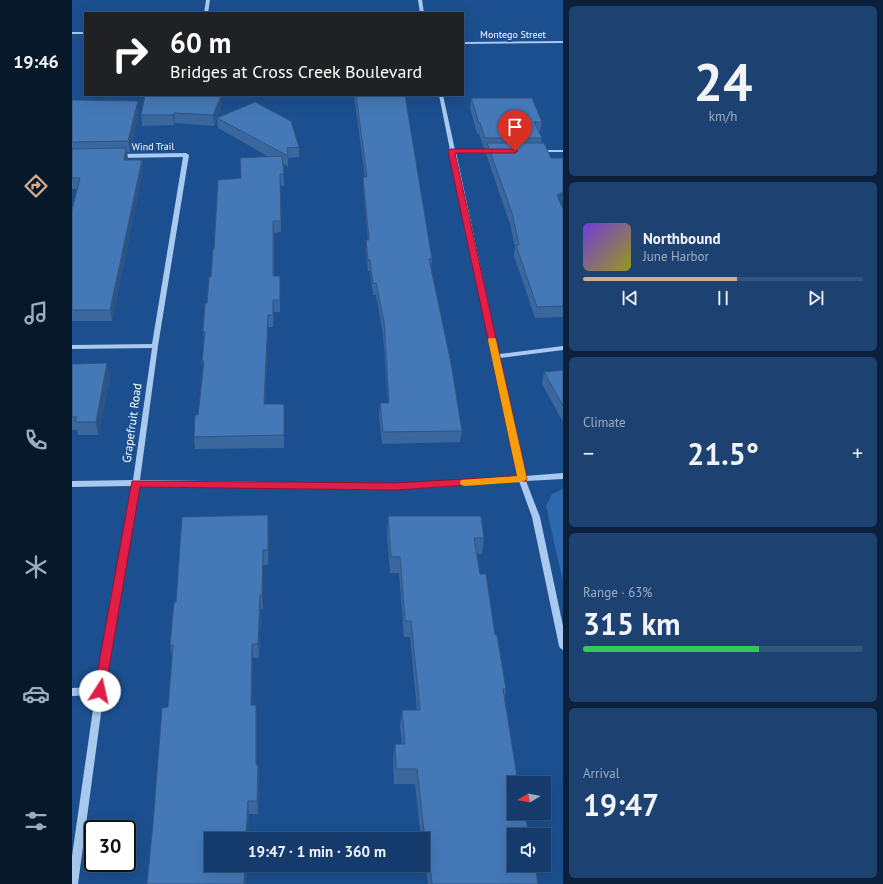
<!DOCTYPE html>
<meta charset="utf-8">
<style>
:root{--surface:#143b6b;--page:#1d4271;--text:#f1f3f6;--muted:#9dadc1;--line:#33557e;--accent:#d6ab8b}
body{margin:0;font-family:"PT Sans",sans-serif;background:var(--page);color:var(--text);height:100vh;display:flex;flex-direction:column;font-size:15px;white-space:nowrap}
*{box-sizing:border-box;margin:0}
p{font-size:13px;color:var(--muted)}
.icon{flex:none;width:22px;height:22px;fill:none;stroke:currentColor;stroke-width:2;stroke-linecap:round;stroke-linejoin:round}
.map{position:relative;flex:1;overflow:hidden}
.drawer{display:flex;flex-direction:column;gap:6px;padding:6px;background:#0b203b;width:320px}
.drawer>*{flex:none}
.banner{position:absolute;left:12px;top:12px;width:380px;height:84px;border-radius:0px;box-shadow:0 4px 16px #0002,0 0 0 1px var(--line);background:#202124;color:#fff;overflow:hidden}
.needle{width:26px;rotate:260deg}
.fabs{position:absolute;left:435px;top:776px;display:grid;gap:8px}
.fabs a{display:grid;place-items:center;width:44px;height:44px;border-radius:0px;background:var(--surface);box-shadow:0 4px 16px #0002,0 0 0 1px var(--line);font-size:20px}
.speed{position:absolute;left:12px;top:820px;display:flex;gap:8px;font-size:20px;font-weight:700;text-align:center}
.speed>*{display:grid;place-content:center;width:52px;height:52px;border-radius:50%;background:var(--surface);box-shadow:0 4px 16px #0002,0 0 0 1px var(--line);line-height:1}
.speed .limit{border:2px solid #111;border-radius:6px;background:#fff;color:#111}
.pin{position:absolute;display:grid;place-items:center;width:34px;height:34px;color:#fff;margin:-41px -17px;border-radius:50% 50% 50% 0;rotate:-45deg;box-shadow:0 0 4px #0007}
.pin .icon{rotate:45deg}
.me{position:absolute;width:44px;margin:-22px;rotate:10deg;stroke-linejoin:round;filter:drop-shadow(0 0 3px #0008)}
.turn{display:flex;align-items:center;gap:14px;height:84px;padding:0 20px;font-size:18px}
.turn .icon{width:52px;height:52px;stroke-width:2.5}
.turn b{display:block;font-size:28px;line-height:34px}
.big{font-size:30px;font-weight:700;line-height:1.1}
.drawer .widget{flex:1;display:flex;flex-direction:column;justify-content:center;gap:6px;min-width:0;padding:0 14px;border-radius:6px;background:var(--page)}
.drawer .dial{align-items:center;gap:0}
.dial b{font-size:52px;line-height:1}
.song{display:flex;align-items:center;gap:12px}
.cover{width:48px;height:48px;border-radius:6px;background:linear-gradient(135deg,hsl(260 70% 55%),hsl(60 70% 35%))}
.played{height:4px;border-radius:2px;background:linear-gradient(90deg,var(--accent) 55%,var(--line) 55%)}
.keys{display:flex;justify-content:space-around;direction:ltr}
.heat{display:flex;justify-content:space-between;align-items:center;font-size:22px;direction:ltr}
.charge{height:6px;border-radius:3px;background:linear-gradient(90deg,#34c759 63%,var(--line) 0)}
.trip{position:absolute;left:132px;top:832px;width:226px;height:40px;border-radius:0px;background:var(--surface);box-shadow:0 4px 16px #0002,0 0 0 1px var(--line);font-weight:700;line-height:40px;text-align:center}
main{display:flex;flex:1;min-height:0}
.tabs{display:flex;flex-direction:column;width:72px;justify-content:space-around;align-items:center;background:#08182b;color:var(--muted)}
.tabs .icon{width:28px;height:28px}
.tabs .on{color:var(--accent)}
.tabs b{font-size:18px;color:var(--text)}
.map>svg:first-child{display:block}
</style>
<main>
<nav class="tabs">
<b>19:46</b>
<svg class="icon on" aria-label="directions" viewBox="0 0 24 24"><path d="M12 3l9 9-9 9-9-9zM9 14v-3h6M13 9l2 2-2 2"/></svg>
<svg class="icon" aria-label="music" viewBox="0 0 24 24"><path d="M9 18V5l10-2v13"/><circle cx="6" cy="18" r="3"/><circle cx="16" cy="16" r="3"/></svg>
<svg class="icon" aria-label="phone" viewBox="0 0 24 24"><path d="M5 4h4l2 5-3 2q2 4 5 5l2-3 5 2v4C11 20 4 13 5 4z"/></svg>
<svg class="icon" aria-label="climate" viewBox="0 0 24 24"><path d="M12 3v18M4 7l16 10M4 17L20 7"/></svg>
<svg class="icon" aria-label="car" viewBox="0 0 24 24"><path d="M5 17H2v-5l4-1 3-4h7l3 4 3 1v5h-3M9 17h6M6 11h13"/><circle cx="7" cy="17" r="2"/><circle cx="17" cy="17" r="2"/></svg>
<svg class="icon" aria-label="filters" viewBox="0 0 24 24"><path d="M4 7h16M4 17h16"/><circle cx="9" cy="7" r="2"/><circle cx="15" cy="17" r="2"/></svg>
</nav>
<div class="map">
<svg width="491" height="884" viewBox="0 0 491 884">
<rect width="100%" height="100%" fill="#1b4f8f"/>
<path fill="#2e69ad" d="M 491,489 L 491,582 L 474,506 L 480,494 Z"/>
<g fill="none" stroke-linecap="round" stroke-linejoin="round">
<path fill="#a9c9ee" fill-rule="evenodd" d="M 134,0 L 138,0 L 136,13 L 132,13 Z
M 346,0 L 350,0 L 352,13 L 348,13 Z
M 0,32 L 13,32 L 13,34 L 0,34 Z
M 491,41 L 491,43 L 391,44 L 391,42 Z
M 367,95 L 371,95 L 383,150 L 423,150 L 425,151 L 423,152 L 384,152 L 427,354 L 491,346 L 491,350 L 428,358 L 453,476 L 491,473 L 491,479 L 454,481 L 468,517 L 491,626 L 491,650 L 488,648 L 487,646 L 460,517 L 447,481 L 323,490 L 67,486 L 32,691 L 6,884 L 0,884 L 0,856 L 23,695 L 0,696 L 0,688 L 24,687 L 60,486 L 0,487 L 0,481 L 61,480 L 80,348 L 0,349 L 0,345 L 80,344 L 111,157 L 46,158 L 43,156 L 46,154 L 114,153 L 117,155 L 86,346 L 68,480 L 323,484 L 446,476 L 421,359 L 420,357 L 421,356 L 379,152 L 377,151 L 378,150 Z
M 465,150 L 491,150 L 491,152 L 467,152 L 465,151 Z"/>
</g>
<path fill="#3a679d" d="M 282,95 L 333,95 L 360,259 L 359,269 L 390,431 L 388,442 L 310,444 L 307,415 L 308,403 L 316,403 L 311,334 L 304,295 L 301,295 L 298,271 L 296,271 L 294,251 L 294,240 L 296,240 L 291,188 L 291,177 L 293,177 Z
M 399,98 L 470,122 L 468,132 L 467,132 L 470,138 L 469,143 L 479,158 L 491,158 L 491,199 L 490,202 L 488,203 L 491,209 L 491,317 L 463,318 L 442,256 L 443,247 L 438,224 L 414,154 L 415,148 L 412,148 L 407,134 L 405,134 L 398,108 Z
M 0,100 L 67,111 L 58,152 L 55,152 L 56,160 L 70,160 L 71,170 L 40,321 L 0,321 L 0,210 L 5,189 L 0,189 Z
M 149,106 L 142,126 L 103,123 L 102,125 L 70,126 L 69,115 Z
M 145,118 L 227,147 L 227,157 L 216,158 L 216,167 L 211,164 L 212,186 L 208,186 L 209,232 L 202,233 L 202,276 L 208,276 L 208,312 L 202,312 L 201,327 L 196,327 L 193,404 L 212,404 L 212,448 L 123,449 L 122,437 L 126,415 L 131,368 L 130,361 L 132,344 L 131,332 L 139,277 L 142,249 L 169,178 L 197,157 L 146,128 Z
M 0,364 L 38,377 L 26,435 L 6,435 L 5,430 L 0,430 Z
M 491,370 L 491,422 L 470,384 L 472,372 Z
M 316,516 L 412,538 L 410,554 L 405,554 L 408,574 L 423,635 L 434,689 L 433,697 L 446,783 L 466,884 L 356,884 L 355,873 L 352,873 L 351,860 L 351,839 L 349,839 L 343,784 L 322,784 L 321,759 L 323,744 L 330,744 L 328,726 L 330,710 L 345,710 L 338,637 L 332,637 L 327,573 L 318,573 L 315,533 Z
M 197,530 L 196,565 L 191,565 L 191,609 L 189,609 L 187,658 L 181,658 L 180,705 L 184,705 L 185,719 L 185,765 L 186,765 L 187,779 L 186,814 L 177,814 L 139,865 L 175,865 L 174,884 L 75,884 L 96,707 L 100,657 L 98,645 L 104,602 Z"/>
<path fill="#305480" d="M 149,96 L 149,106 L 142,126 L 141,115 Z
M 66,101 L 67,111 L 58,152 L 56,141 Z
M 102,113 L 103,123 L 102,125 L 101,115 Z
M 54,148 L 56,159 L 53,170 L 52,160 Z
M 70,160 L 71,170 L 40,321 L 38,310 Z
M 491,192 L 490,202 L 483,206 L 485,195 Z
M 201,300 L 202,312 L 201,327 Z
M 196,315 L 196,327 L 193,416 L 192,404 Z
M 35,363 L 38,377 L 26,435 L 24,422 Z
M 196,515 L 197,530 L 196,565 Z
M 191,550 L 191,609 L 190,595 Z
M 188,595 L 189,609 L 187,658 L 186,644 Z
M 180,644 L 181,658 L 180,719 L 179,705 Z
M 184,705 L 185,719 L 185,779 L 184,765 Z
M 186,765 L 187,779 L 186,814 L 185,801 Z
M 176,801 L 177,814 L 176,839 L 174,839 Z
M 173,865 L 175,865 L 174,884 L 172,884 Z"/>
<path fill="#4478b7" stroke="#305480" d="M 73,95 L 130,95 L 149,96 L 141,115 L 102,113 L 101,115 L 69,115 Z
M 284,95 L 333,95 L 360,259 L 357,259 L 379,363 L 390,431 L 311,432 L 308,403 L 317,403 L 312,322 L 304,283 L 301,284 L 298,260 L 296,260 L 294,240 L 297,240 L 291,177 L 295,177 Z
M 399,98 L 460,98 L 470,122 L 462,122 L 470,138 L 413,138 L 408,123 L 407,123 Z
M 0,100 L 66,101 L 56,141 L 0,142 Z
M 183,102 L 219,121 L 227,147 L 215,148 L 216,156 L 145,118 Z
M 415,143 L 472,143 L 479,158 L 491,158 L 491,192 L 485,195 L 491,209 L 491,306 L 465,307 L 444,245 L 447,245 L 440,213 Z
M 54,148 L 52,160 L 70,160 L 38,310 L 0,310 L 0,210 L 8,178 L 0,178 L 0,149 Z
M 210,156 L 212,174 L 208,174 L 209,221 L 201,221 L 201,276 L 208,276 L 208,300 L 201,300 L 201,315 L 196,315 L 192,404 L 212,404 L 212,435 L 122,437 L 123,415 L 126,415 L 132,361 L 130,361 L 133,332 L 131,332 L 133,303 L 135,303 L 137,277 L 139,277 L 141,249 L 142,249 L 146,180 L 169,178 L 168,158 Z
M 35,363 L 24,422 L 3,422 L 5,417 L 0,417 L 0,364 Z
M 491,370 L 491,406 L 472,372 Z
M 196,515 L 196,550 L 191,550 L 190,595 L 188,595 L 186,644 L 180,644 L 179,705 L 184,705 L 184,765 L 186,765 L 185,801 L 176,801 L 174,839 L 139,839 L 139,865 L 173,865 L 172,884 L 75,884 L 81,823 L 90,708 L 96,707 L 101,645 L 98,645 L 102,602 L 104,602 L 110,517 Z
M 316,516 L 409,516 L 412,538 L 402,538 L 408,574 L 414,574 L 423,635 L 425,635 L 434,689 L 431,689 L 446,783 L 442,783 L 442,813 L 453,813 L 457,835 L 442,835 L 442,865 L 463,865 L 466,884 L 360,884 L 357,858 L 355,858 L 345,769 L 324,769 L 323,744 L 333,744 L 330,710 L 348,710 L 339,621 L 333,621 L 328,557 L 319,557 Z"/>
<path fill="#e11d48" stroke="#92132f" d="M 379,149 L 443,149 L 446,151 L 443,153 L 383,153 L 455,479 L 454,481 L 323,490 L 68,487 L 33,691 L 32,695 L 28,696 L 24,695 L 22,691 L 60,481 L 323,483 L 445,476 L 376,151 Z"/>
<path fill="#f59e0b" d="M 417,338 L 423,338 L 424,340 L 455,479 L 450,482 L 393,486 L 389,485 L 388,482 L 389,480 L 445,476 L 416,340 Z"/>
<g text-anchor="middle" stroke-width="4" stroke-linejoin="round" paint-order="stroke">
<g font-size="10" fill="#fff" stroke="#1b4f8f">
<text x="441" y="38">Montego Street</text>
<text transform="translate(81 146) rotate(-1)" y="4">Wind Trail</text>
</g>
<g font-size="12" fill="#fff" stroke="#1b4f8f">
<text transform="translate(60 423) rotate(-82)" y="4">Grapefruit Road</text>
</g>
</g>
</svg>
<div class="fabs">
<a><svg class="needle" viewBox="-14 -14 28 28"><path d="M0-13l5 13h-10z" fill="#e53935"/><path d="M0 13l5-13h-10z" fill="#9dadc1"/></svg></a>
<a><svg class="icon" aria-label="sound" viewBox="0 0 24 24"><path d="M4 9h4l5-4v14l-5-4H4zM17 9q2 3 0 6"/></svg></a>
</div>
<div class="speed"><div class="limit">30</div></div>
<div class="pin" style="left:443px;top:151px;background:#d93025"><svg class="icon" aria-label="arrive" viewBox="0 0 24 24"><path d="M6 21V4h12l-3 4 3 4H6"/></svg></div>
<svg class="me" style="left:28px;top:691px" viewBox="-20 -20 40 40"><circle r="19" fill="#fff"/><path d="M0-13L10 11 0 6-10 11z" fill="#e11d48"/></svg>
<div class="trip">19:47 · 1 min · 360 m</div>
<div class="banner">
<div class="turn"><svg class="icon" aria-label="right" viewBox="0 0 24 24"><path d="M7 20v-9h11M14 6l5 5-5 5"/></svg><div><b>60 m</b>Bridges at Cross Creek Boulevard</div></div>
</div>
</div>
<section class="drawer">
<div class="widget dial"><b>24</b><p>km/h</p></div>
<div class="widget">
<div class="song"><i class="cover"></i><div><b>Northbound</b><p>June Harbor</p></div></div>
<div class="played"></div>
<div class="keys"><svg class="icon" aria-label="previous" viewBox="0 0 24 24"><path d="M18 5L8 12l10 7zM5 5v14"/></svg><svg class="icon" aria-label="pause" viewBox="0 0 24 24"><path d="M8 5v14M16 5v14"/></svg><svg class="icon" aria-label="next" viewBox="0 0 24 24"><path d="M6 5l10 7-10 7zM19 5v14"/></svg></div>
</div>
<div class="widget"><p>Climate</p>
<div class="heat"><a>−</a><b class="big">21.5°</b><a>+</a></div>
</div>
<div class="widget"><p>Range · 63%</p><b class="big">315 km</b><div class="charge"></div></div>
<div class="widget"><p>Arrival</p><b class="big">19:47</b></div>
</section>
</main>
